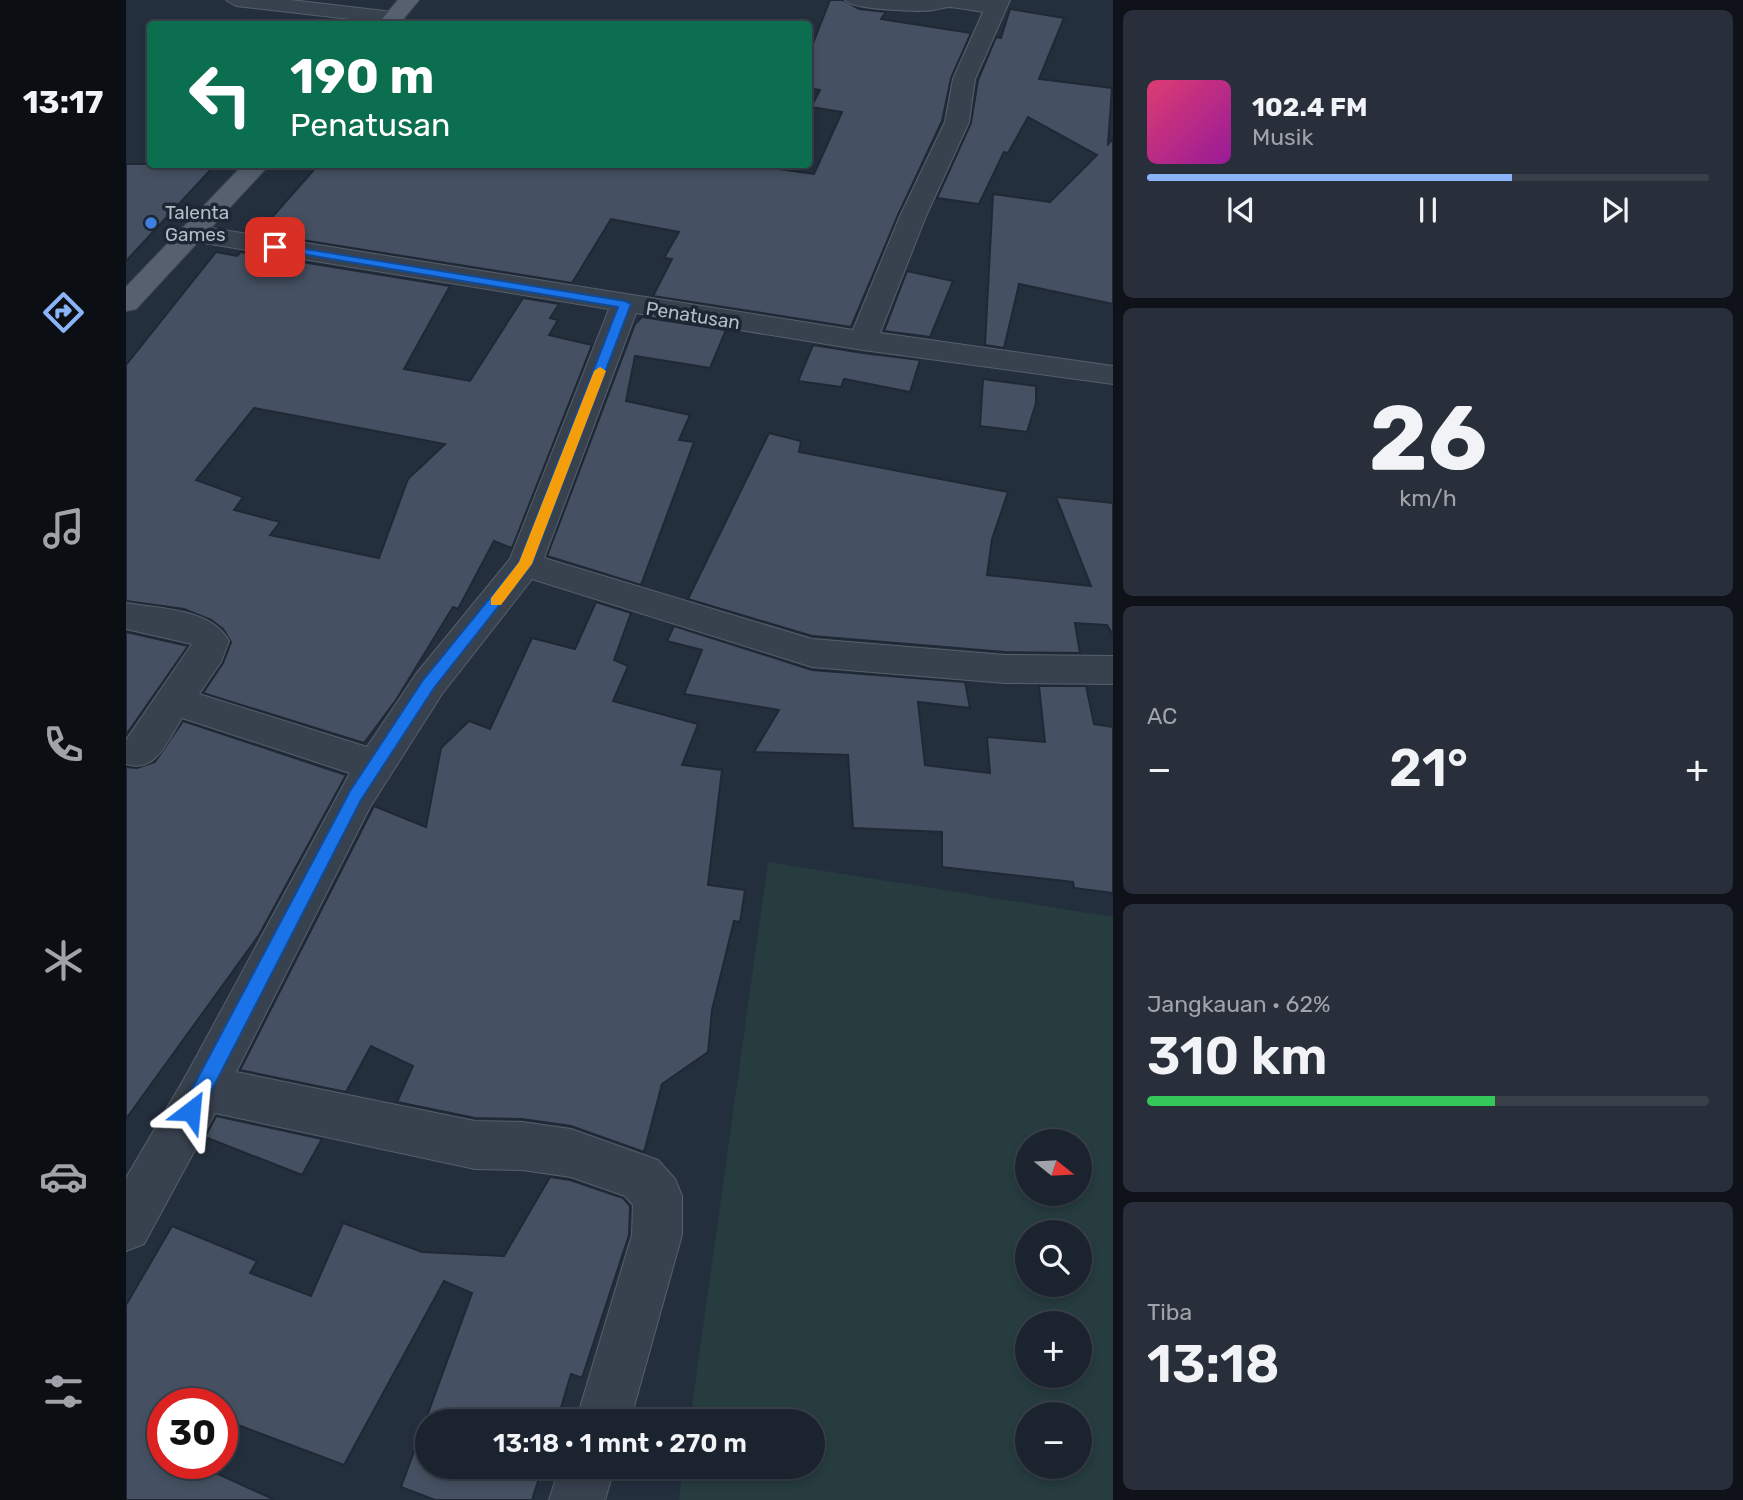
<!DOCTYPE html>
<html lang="id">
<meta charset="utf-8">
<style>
:root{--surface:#1b232e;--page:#282f3a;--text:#f1f3f6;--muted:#a0a4aa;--line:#39404a;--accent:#8ab4f8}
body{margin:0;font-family:Rubik,sans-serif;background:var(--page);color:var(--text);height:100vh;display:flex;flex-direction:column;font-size:26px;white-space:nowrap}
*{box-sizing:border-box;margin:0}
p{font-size:23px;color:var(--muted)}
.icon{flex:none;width:38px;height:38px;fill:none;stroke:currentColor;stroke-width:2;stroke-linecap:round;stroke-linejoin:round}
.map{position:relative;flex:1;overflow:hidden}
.drawer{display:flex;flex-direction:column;gap:10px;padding:10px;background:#0f1319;width:630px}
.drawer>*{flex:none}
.hud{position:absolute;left:21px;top:21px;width:665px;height:147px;border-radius:7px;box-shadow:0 4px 10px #0003,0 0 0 2px var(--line);background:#0b6e4f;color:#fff;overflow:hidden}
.needle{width:46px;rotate:108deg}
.tools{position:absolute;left:889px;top:1129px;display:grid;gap:14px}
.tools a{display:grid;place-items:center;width:77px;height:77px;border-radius:50%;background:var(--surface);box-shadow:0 4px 10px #0003,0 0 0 2px var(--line);font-size:35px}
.speed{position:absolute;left:21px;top:1388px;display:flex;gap:14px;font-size:35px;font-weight:700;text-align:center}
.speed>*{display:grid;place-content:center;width:91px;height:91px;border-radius:50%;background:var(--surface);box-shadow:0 4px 10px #0003,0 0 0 2px var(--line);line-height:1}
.speed .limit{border:10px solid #d22;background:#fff;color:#111}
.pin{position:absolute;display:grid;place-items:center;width:60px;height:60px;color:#fff;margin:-30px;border-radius:14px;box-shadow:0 4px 10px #0006}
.me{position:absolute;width:77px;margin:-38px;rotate:29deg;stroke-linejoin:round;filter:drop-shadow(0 0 5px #0008)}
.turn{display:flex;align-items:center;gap:24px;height:147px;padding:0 28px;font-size:32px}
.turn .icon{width:91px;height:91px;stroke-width:2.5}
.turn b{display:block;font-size:49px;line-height:60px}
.big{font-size:52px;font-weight:600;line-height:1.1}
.drawer .tile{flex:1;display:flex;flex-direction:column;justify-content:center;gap:10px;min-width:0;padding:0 24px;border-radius:10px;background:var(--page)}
.drawer .dial{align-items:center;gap:0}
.dial b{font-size:91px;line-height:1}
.song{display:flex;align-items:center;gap:21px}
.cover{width:84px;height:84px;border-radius:10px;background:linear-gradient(135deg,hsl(340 70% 55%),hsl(300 70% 35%))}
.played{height:7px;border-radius:4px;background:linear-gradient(90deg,var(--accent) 65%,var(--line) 65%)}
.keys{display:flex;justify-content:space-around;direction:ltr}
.heat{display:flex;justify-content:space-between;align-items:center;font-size:38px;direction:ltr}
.charge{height:10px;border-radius:5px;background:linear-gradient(90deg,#34c759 62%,var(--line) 0)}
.trip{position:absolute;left:289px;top:1409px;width:410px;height:70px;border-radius:35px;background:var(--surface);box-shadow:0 4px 10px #0003,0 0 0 2px var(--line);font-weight:600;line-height:70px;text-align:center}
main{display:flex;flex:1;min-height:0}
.tabs{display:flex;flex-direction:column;width:126px;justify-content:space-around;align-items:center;background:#0b0e12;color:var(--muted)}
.tabs .icon{width:49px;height:49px}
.tabs .on{color:var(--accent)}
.tabs b{font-size:32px;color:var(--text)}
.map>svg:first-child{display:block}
</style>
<main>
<nav class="tabs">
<b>13:17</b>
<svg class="icon on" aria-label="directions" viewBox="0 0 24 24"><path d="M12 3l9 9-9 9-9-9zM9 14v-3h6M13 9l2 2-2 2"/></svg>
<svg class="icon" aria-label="music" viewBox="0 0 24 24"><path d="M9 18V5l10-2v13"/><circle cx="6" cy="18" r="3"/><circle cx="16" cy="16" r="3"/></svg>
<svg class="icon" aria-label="phone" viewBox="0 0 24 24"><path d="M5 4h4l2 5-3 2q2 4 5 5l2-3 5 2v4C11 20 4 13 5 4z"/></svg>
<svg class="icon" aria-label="climate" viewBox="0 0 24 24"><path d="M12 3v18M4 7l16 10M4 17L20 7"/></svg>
<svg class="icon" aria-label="car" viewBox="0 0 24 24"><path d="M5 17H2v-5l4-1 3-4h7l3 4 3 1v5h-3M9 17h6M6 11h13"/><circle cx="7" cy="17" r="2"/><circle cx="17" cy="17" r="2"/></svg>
<svg class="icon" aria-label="filters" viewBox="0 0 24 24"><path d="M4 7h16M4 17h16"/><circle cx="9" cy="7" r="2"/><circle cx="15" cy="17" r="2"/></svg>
</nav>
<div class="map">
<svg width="987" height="1500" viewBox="0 0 987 1500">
<rect width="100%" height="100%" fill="#242f3e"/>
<path fill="#263c3f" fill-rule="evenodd" d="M 642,862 L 987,917 L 987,1500 L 553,1500 L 557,1467 L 686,1466 L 686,1421 L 564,1421 ZM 901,1141 L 954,1141 L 954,1194 L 901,1194 ZM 901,1232 L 954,1232 L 954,1284 L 901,1284 ZM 901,1323 L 954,1323 L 954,1376 L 901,1376 ZM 901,1414 L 954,1414 L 954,1466 L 901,1466 Z"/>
<path fill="#455162" stroke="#1f2835" stroke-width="2" fill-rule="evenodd" d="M 704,0 L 717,0 L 733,9 L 760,12 L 755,19 L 845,33 L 825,78 L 816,121 L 772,215 L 725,327 L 527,296 L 546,259 L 538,258 L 553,232 L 485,219 L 446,283 L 132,233 L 193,164 L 617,164 L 688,174 L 716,112 L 685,107 L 694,90 L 682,88 L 682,56 Z
M 884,9 L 938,18 L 913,79 L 986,88 L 982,144 L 987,139 L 987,304 L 893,284 L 878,348 L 859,345 L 867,194 L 924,202 L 971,155 L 902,117 L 882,153 L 878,152 L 853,204 L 811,198 L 845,123 L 852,80 L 870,37 L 875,38 Z
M 0,164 L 90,164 L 0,261 Z
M 90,252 L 111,256 L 115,252 L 324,286 L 278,369 L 344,381 L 397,298 L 433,304 L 424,318 L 432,320 L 423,335 L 466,345 L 386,548 L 368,541 L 332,609 L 327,607 L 270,700 L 238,743 L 77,693 L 97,663 L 105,642 L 97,629 L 85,620 L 58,609 L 0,601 L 0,365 ZM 128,408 L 319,444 L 282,479 L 253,558 L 144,535 L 154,522 L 108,510 L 117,497 L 70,480 Z
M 781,271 L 827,281 L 804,337 L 758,331 Z
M 516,317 L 600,330 L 584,368 L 509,356 L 500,401 L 564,415 L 553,440 L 568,442 L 515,585 L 421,556 L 509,324 Z
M 687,345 L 737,353 L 794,360 L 784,392 L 718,379 L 715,387 L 672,381 Z
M 857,379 L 910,386 L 910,403 L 901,432 L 854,426 Z
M 643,433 L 675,441 L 673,452 L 882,492 L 866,539 L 861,575 L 965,586 L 930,497 L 987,503 L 987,635 L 981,625 L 949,623 L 954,653 L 879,652 L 686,636 L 562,599 Z
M 470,602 L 505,613 L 488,660 L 502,666 L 487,701 L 572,724 L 556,765 L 596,770 L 582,885 L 619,890 L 614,922 L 608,921 L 586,1010 L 582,1052 L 536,1084 L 518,1152 L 445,1126 L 396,1119 L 349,1118 L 271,1102 L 287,1066 L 245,1046 L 220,1092 L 114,1070 L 248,806 L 300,827 L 315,748 L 343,721 L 364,729 L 406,638 L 449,649 Z
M 548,626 L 686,670 L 839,682 L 844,708 L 792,702 L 799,765 L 864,773 L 861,737 L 919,742 L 913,686 L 960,686 L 968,724 L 987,727 L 987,893 L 948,888 L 947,882 L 816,867 L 816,832 L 727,828 L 722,755 L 628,752 L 653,710 L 558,694 L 576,650 L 541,641 Z
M 0,632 L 62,646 L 0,735 Z
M 57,721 L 220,775 L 133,935 L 0,1119 L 0,767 L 11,768 L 29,762 Z
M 90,1116 L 196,1139 L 176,1175 L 79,1137 Z
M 424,1177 L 444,1180 L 497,1198 L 504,1206 L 503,1235 L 456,1378 L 445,1374 L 431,1421 L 301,1421 L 301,1466 L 417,1466 L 406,1500 L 309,1500 L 275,1487 L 346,1293 L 318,1281 L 218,1465 L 96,1419 L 96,1404 L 54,1404 L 46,1400 L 45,1404 L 37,1404 L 37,1423 L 28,1445 L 37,1449 L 37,1463 L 68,1463 L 149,1500 L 0,1500 L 0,1305 L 46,1226 L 131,1261 L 124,1273 L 185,1296 L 217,1223 L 296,1252 L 378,1256 Z"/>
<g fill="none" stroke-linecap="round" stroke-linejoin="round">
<g stroke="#565f6c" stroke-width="2">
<path id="minor" d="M 100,0 L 165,0 L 267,12 L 278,18 L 267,24 L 110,6 Z
M 719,0 L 884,0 L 849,79 L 843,122 L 800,216 L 754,333 L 987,366 L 987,384 L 737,350 L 510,313 L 418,558 L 686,639 L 879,655 L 987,656 L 987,684 L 879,683 L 686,667 L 406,579 L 316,694 L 244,807 L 110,1072 L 349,1121 L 396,1122 L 445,1129 L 532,1160 L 549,1179 L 556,1196 L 556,1235 L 504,1421 L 450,1421 L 506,1235 L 507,1205 L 499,1196 L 445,1177 L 396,1170 L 349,1169 L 89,1113 L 18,1244 L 0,1251 L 0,1178 L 62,1072 L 224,773 L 56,718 C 42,740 30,774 0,764 L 0,740 L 66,644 L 0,629 L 0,603 C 34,609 85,608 103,641 L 95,662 L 73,694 L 241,747 L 290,674 L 384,559 L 483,309 L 66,241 L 57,239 L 53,233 L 57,227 L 66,225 L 727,330 L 774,216 L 819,122 L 827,79 L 857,12 C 846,10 835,8 824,7 C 818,7 814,9 808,10 C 795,12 725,10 719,0 Z
M 434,1466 L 489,1466 L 479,1500 L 423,1500 Z"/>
</g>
<g stroke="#414a57" stroke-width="2">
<path id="major" d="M 272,0 L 293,0 L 273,24 L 252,24 Z
M 118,164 L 144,164 L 10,309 L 0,311 L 0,287 Z"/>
</g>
<use href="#minor" fill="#38414e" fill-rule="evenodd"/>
<use href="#major" fill="#56606e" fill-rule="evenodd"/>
</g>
<path fill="#1a73e8" stroke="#114b97" stroke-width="2" d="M 149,244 L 499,301 L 505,304 L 406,564 L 308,688 L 235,800 L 72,1117 L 65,1120 L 58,1117 L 55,1111 L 58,1104 L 224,791 L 297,680 L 393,562 L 492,307 L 146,249 L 144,247 Z"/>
<path fill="#f59e0b" d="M 474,367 L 480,371 L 406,564 L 375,605 L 365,605 L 365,598 L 393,562 L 468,371 Z"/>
<circle fill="#3f7fe0" stroke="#1d2633" stroke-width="2.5" cx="25" cy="223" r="7"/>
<g text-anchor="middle" stroke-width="7" stroke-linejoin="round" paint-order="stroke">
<g font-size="19" fill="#b4bcc9" stroke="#1d2633" text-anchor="start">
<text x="39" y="219">Talenta<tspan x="39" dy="22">Games</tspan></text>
</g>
<g font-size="19" fill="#b4bcc9" stroke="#1d2633">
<text transform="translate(567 315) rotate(9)" y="7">Penatusan</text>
</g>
</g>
</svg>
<div class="tools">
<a><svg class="needle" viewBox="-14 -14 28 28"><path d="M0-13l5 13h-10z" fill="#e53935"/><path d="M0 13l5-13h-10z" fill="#a0a4aa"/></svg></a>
<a><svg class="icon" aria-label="search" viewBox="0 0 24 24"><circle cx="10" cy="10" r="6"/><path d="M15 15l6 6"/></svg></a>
<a>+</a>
<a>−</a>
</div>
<div class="speed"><div class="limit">30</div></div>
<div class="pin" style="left:149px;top:247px;background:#d93025"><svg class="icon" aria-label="arrive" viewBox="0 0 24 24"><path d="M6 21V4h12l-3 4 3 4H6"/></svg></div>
<svg class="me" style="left:65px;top:1111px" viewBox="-20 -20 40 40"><path d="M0-17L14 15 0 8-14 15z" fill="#1a73e8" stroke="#fff" stroke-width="4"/></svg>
<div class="trip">13:18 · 1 mnt · 270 m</div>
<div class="hud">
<div class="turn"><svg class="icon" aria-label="left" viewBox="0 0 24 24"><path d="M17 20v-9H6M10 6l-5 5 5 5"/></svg><div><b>190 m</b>Penatusan</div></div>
</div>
</div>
<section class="drawer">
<div class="tile">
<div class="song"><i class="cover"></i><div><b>102.4 FM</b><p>Musik</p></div></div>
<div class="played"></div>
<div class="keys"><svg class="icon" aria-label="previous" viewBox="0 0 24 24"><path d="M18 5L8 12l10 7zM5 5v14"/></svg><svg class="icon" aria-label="pause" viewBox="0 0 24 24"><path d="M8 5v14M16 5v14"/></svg><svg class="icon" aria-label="next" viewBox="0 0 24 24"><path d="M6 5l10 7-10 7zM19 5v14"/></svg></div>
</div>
<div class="tile dial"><b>26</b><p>km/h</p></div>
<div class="tile"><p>AC</p>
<div class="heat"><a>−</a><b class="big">21°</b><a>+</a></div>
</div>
<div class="tile"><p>Jangkauan · 62%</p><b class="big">310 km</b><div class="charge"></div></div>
<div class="tile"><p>Tiba</p><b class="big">13:18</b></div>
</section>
</main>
